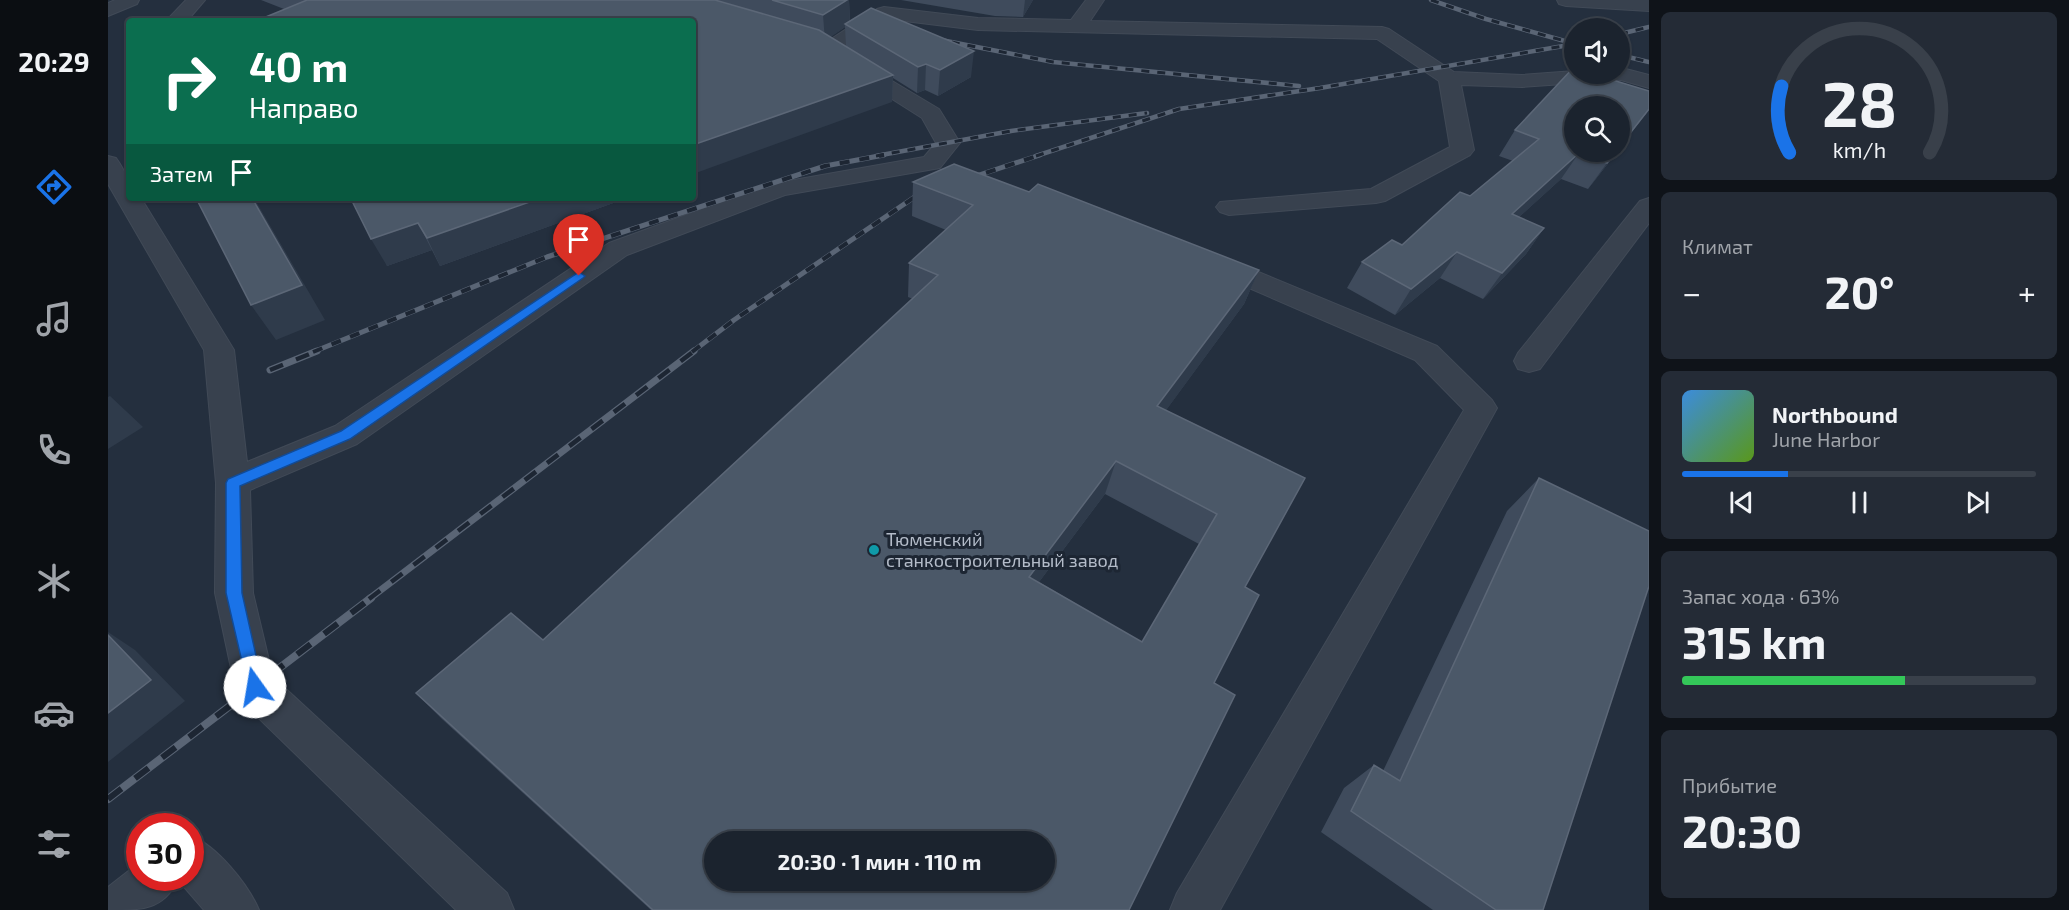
<!DOCTYPE html>
<html lang="ru">
<meta charset="utf-8">
<style>
:root{--surface:#1b232e;--page:#242b36;--text:#f1f3f6;--muted:#a0a4aa;--line:#39404a;--accent:#1a73e8}
body{margin:0;font-family:"Exo 2",sans-serif;background:var(--page);color:var(--text);height:100vh;display:flex;flex-direction:column;font-size:22px;white-space:nowrap}
*{box-sizing:border-box;margin:0}
p{font-size:20px;color:var(--muted)}
.icon{flex:none;width:33px;height:33px;fill:none;stroke:currentColor;stroke-width:2;stroke-linecap:round;stroke-linejoin:round}
.map{position:relative;flex:1;overflow:hidden}
.panel{display:flex;flex-direction:column;gap:12px;padding:12px;background:#0f1319;width:420px}
.panel>*{flex:none}
.hud{position:absolute;left:18px;top:18px;width:570px;height:183px;border-radius:6px;box-shadow:0 2px 4px #0004,0 0 0 2px var(--line);background:#0b6e4f;color:#fff;overflow:hidden}
.buttons{position:absolute;left:1456px;top:18px;display:grid;gap:12px}
.buttons a{display:grid;place-items:center;width:66px;height:66px;border-radius:50%;background:var(--surface);box-shadow:0 2px 4px #0004,0 0 0 2px var(--line);font-size:30px}
.speed{position:absolute;left:18px;top:813px;display:flex;gap:12px;font-size:30px;font-weight:700;text-align:center}
.speed>*{display:grid;place-content:center;width:78px;height:78px;border-radius:50%;background:var(--surface);box-shadow:0 2px 4px #0004,0 0 0 2px var(--line);line-height:1}
.speed .limit{border:9px solid #d22;background:#fff;color:#111}
.pin{position:absolute;display:grid;place-items:center;width:51px;height:51px;color:#fff;margin:-62px -26px;border-radius:50% 50% 50% 0;rotate:-45deg;box-shadow:0 0 6px #0007}
.pin .icon{rotate:45deg}
.me{position:absolute;width:66px;margin:-33px;rotate:347deg;stroke-linejoin:round;filter:drop-shadow(0 0 4px #0008)}
.turn{display:flex;align-items:center;gap:21px;height:126px;padding:0 24px;font-size:27px}
.turn .icon{width:78px;height:78px;stroke-width:2.5}
.turn b{display:block;font-size:42px;line-height:51px}
.then{display:flex;align-items:center;height:57px;padding:0 24px;background:#0003;gap:12px;font-size:22px}
.big{font-size:45px;font-weight:700;line-height:1.1}
.panel .card{flex:1;display:flex;flex-direction:column;justify-content:center;gap:9px;min-width:0;padding:0 21px;border-radius:9px;background:var(--page)}
.panel .dial{align-items:center;gap:0}
.dial svg{height:156px;overflow:visible;fill:none;stroke:var(--line);stroke-width:7;stroke-linecap:round;text-anchor:middle}
.dial text{fill:var(--text);stroke:none}
.song{display:flex;align-items:center;gap:18px}
.cover{width:72px;height:72px;border-radius:9px;background:linear-gradient(135deg,hsl(210 70% 55%),hsl(90 70% 35%))}
.played{height:6px;border-radius:3px;background:linear-gradient(90deg,var(--accent) 30%,var(--line) 30%)}
.keys{display:flex;justify-content:space-around;direction:ltr}
.heat{display:flex;justify-content:space-between;align-items:center;font-size:33px;direction:ltr}
.charge{height:9px;border-radius:4px;background:linear-gradient(90deg,#34c759 63%,var(--line) 0)}
.trip{position:absolute;left:596px;top:831px;width:351px;height:60px;border-radius:30px;background:var(--surface);box-shadow:0 2px 4px #0004,0 0 0 2px var(--line);font-weight:700;line-height:60px;text-align:center}
main{display:flex;flex:1;min-height:0}
.tabs{display:flex;flex-direction:column;width:108px;justify-content:space-around;align-items:center;background:#0b0e12;color:var(--muted)}
.tabs .icon{width:42px;height:42px}
.tabs .selected{color:var(--accent)}
.tabs b{font-size:27px;color:var(--text)}
.map>svg:first-child{display:block}
</style>
<main>
<nav class="tabs">
<b>20:29</b>
<svg class="icon selected" aria-label="directions" viewBox="0 0 24 24"><path d="M12 3l9 9-9 9-9-9zM9 14v-3h6M13 9l2 2-2 2"/></svg>
<svg class="icon" aria-label="music" viewBox="0 0 24 24"><path d="M9 18V5l10-2v13"/><circle cx="6" cy="18" r="3"/><circle cx="16" cy="16" r="3"/></svg>
<svg class="icon" aria-label="phone" viewBox="0 0 24 24"><path d="M5 4h4l2 5-3 2q2 4 5 5l2-3 5 2v4C11 20 4 13 5 4z"/></svg>
<svg class="icon" aria-label="climate" viewBox="0 0 24 24"><path d="M12 3v18M4 7l16 10M4 17L20 7"/></svg>
<svg class="icon" aria-label="car" viewBox="0 0 24 24"><path d="M5 17H2v-5l4-1 3-4h7l3 4 3 1v5h-3M9 17h6M6 11h13"/><circle cx="7" cy="17" r="2"/><circle cx="17" cy="17" r="2"/></svg>
<svg class="icon" aria-label="filters" viewBox="0 0 24 24"><path d="M4 7h16M4 17h16"/><circle cx="9" cy="7" r="2"/><circle cx="15" cy="17" r="2"/></svg>
</nav>
<div class="map">
<svg width="1541" height="910" viewBox="0 0 1541 910">
<rect width="100%" height="100%" fill="#242f3e"/>
<g fill="none" stroke-linecap="round" stroke-linejoin="round">
<g stroke="#414a57" stroke-width="2">
<path id="minor" d="M 7,0 L 31,0 L 29,4 L 0,16 L 0,3 Z
M 78,0 L 97,0 L 79,21 L 58,21 Z
M 978,0 L 996,0 L 982,21 L 1274,27 L 1281,29 L 1346,72 L 1414,75 L 1467,71 L 1467,74 L 1512,74 L 1512,68 L 1514,68 L 1541,75 L 1541,88 L 1513,80 L 1414,87 L 1353,85 L 1366,150 L 1362,155 L 1277,201 L 1268,203 L 1121,215 L 1112,212 L 1108,207 L 1112,202 L 1263,189 L 1342,147 L 1331,81 L 1269,39 L 870,30 L 780,19 L 727,54 L 720,56 L 683,45 L 680,41 L 683,37 L 690,35 L 717,43 L 769,9 L 776,7 L 870,18 L 963,20 Z
M 1449,0 L 1541,0 L 1541,11 L 1458,6 L 1451,4 Z
M 747,61 L 754,63 L 831,109 L 852,143 L 832,168 L 677,195 L 519,255 L 249,444 L 142,490 L 145,593 L 165,677 L 399,893 L 406,910 L 348,910 L 133,701 L 127,687 L 107,593 L 108,483 L 96,350 L 0,184 L 0,156 L 8,158 C 18,172 21,181 21,198 L 33,198 L 126,350 L 139,462 L 227,426 L 501,243 L 663,184 L 816,157 L 828,143 L 814,118 L 740,71 L 737,67 L 740,63 Z
M 1541,198 L 1541,223 L 1432,369 L 1421,372 L 1410,369 L 1406,361 L 1410,353 L 1532,201 Z
M 1107,254 L 1329,346 L 1384,400 L 1389,408 L 1112,910 L 1062,910 L 1069,893 L 1356,410 L 1307,360 L 1097,269 L 1094,263 L 1097,257 Z
M 82,835 C 109,846 140,884 151,910 L 96,910 L 70,880 C 55,910 34,910 0,910 L 0,887 L 32,862 L 32,878 L 82,878 Z"/>
</g>
<use href="#minor" fill="#38414e" fill-rule="evenodd"/>
<g stroke="#5a6575" stroke-width="4.5">
<path id="rail-far3" d="M 1323,0 L 1378,19 L 1464,43
M 1512,34 L 1541,27
M 828,39 L 945,62 L 1191,86
M 1512,55 L 1541,62
M 768,156 L 903,131 L 1039,113
M 928,156 L 1071,109 L 1212,88 L 1467,44"/>
</g>
<g stroke="#5a6575" stroke-width="5">
<path id="rail-far2" d="M 859,179 L 932,155
M 205,352 L 439,257 L 717,166 L 776,155
M 584,352 L 626,320 L 811,194 L 819,192"/>
</g>
<g stroke="#5a6575" stroke-width="7">
<path id="rail-far1" d="M 162,370 L 209,351
M 261,599 L 586,351"/>
</g>
<g stroke="#5a6575" stroke-width="8">
<path id="rail" d="M 0,799 L 263,598"/>
</g>
<use href="#rail-far3" stroke="#1d2633" stroke-width="3" stroke-dasharray="8" stroke-linecap="butt"/>
<use href="#rail-far2" stroke="#1d2633" stroke-width="4" stroke-dasharray="10" stroke-linecap="butt"/>
<use href="#rail-far1" stroke="#1d2633" stroke-width="4.5" stroke-dasharray="14" stroke-linecap="butt"/>
<use href="#rail" stroke="#1d2633" stroke-width="6" stroke-dasharray="17" stroke-linecap="butt"/>
</g>
<path fill="#3f4b5c" fill-rule="evenodd" d="M 153,0 L 741,0 L 742,22 L 863,77 L 830,96 L 817,90 L 809,93 L 785,78 L 784,102 L 176,9 ZM 737,27 L 738,47 L 722,37 Z
M 793,0 L 925,0 L 915,17 L 887,16 Z
M 1466,67 L 1467,68 L 1467,74 L 1485,74 L 1541,91 L 1541,110 L 1512,147 L 1512,106 L 1467,106 L 1467,152 L 1509,152 L 1480,189 L 1453,179 L 1411,217 L 1436,228 L 1418,254 L 1375,299 L 1332,278 L 1287,315 L 1239,288 L 1254,262 L 1284,240 L 1294,245 L 1352,192 L 1362,196 L 1405,161 L 1391,156 L 1407,130 Z
M 805,182 L 921,192 L 1151,270 L 1136,304 L 1058,410 L 1197,478 L 1137,587 L 1106,683 L 1021,910 L 543,910 L 334,719 L 308,693 L 435,640 L 805,299 L 800,297 L 801,263 L 838,230 L 804,216 ZM 997,494 L 1091,544 L 1034,642 L 931,582 Z
M 260,198 L 519,198 L 332,266 L 324,250 L 279,266 Z
M 1431,478 L 1435,910 L 1325,910 L 1213,832 L 1236,788 L 1266,765 L 1275,771 L 1399,511 Z"/>
<path fill="#2f3b4b" d="M 739,0 L 741,0 L 742,24 L 737,24 L 737,27 L 717,41 L 715,15 Z
M 917,0 L 925,0 L 915,17 Z
M 866,51 L 863,77 L 830,96 L 832,70 Z
M 818,64 L 817,90 L 809,93 L 810,67 Z
M 785,75 L 784,102 L 585,174 L 585,145 Z
M 1508,152 L 1509,152 L 1480,189 L 1499,163 Z
M 1471,153 L 1453,179 L 1386,240 L 1404,214 Z
M 144,198 L 146,198 L 217,320 L 168,340 L 143,305 Z
M 433,198 L 519,198 L 332,266 L 319,238 Z
M 310,223 L 324,250 L 279,266 L 263,239 Z
M 1436,228 L 1418,254 L 1375,299 L 1394,273 Z
M 1349,252 L 1332,278 L 1287,315 L 1303,289 Z
M 1151,270 L 1136,304 L 1037,439 L 1049,406 Z
M 2,396 L 35,427 L 0,449 L 0,397 Z
M 1008,461 L 997,494 L 913,606 L 921,577 Z
M 0,632 L 27,650 L 77,701 L 0,762 Z"/>
<path fill="#4b5868" stroke="#5c6777" stroke-width="1.5" fill-rule="evenodd" d="M 199,0 L 607,0 L 711,30 L 785,75 L 585,145 L 585,21 L 148,21 Z
M 664,0 L 739,0 L 715,15 Z
M 763,8 L 866,51 L 832,70 L 818,64 L 810,67 L 737,24 Z
M 1466,67 L 1467,68 L 1467,74 L 1485,74 L 1541,91 L 1541,109 L 1512,146 L 1512,106 L 1467,106 L 1467,152 L 1508,152 L 1499,163 L 1471,153 L 1404,214 L 1436,228 L 1394,273 L 1349,252 L 1303,289 L 1254,262 L 1284,240 L 1294,245 L 1352,192 L 1362,196 L 1431,139 L 1407,130 Z
M 846,164 L 921,192 L 930,184 L 1151,270 L 1049,406 L 1197,478 L 1137,587 L 1151,595 L 1106,683 L 1127,695 L 1021,910 L 545,910 L 308,693 L 403,613 L 435,640 L 830,275 L 801,263 L 865,205 L 805,182 ZM 1008,461 L 1109,514 L 1034,642 L 921,577 ZM 606,842 L 936,842 L 936,880 L 606,880 Z
M 88,198 L 144,198 L 194,285 L 143,305 Z
M 260,198 L 433,198 L 319,238 L 310,223 L 263,239 L 245,203 Z
M 1431,478 L 1541,531 L 1541,586 L 1435,910 L 1388,910 L 1243,811 L 1266,765 L 1292,781 Z
M 0,635 L 43,680 L 0,713 Z"/>
<path fill="#1a73e8" stroke="#114b97" stroke-width="1.5" d="M 471,272 L 477,276 L 475,278 L 242,439 L 132,486 L 134,593 L 155,687 L 153,692 L 147,695 L 141,692 L 118,593 L 118,483 L 120,479 L 233,431 Z"/>
<circle fill="#0f9aa8" stroke="#1d2633" stroke-width="2" cx="766" cy="550" r="6"/>
<g text-anchor="middle" stroke-width="6" stroke-linejoin="round" paint-order="stroke">
<g font-size="18" fill="#b4bcc9" stroke="#1d2633" text-anchor="start">
<text x="778" y="546">Тюменский<tspan x="778" dy="21">станкостроительный завод</tspan></text>
</g>
</g>
</svg>
<div class="buttons">
<a><svg class="icon" aria-label="sound" viewBox="0 0 24 24"><path d="M4 9h4l5-4v14l-5-4H4zM17 9q2 3 0 6"/></svg></a>
<a><svg class="icon" aria-label="search" viewBox="0 0 24 24"><circle cx="10" cy="10" r="6"/><path d="M15 15l6 6"/></svg></a>
</div>
<div class="speed"><div class="limit">30</div></div>
<div class="pin" style="left:471px;top:276px;background:#d93025"><svg class="icon" aria-label="arrive" viewBox="0 0 24 24"><path d="M6 21V4h12l-3 4 3 4H6"/></svg></div>
<svg class="me" style="left:147px;top:687px" viewBox="-20 -20 40 40"><circle r="19" fill="#fff"/><path d="M0-13L10 11 0 6-10 11z" fill="#1a73e8"/></svg>
<div class="trip">20:30 · 1 мин · 110 m</div>
<div class="hud">
<div class="turn"><svg class="icon" aria-label="right" viewBox="0 0 24 24"><path d="M7 20v-9h11M14 6l5 5-5 5"/></svg><div><b>40 m</b>Направо</div></div>
<div class="then">Затем<svg class="icon" aria-label="arrive" viewBox="0 0 24 24"><path d="M6 21V4h12l-3 4 3 4H6"/></svg></div>
</div>
</div>
<section class="panel">
<div class="card dial"><svg viewBox="0 0 100 80">
<path d="M14 69A42 42 0 1 1 86 69"/>
<path d="M14 69A42 42 0 0 1 10 35" stroke="#1a73e8"/>
<text x="50" y="56" font-size="32" font-weight="700">28</text>
<text x="50" y="72" font-size="11">km/h</text>
</svg></div>
<div class="card"><p>Климат</p>
<div class="heat"><a>−</a><b class="big">20°</b><a>+</a></div>
</div>
<div class="card">
<div class="song"><i class="cover"></i><div><b>Northbound</b><p>June Harbor</p></div></div>
<div class="played"></div>
<div class="keys"><svg class="icon" aria-label="previous" viewBox="0 0 24 24"><path d="M18 5L8 12l10 7zM5 5v14"/></svg><svg class="icon" aria-label="pause" viewBox="0 0 24 24"><path d="M8 5v14M16 5v14"/></svg><svg class="icon" aria-label="next" viewBox="0 0 24 24"><path d="M6 5l10 7-10 7zM19 5v14"/></svg></div>
</div>
<div class="card"><p>Запас хода · 63%</p><b class="big">315 km</b><div class="charge"></div></div>
<div class="card"><p>Прибытие</p><b class="big">20:30</b></div>
</section>
</main>
